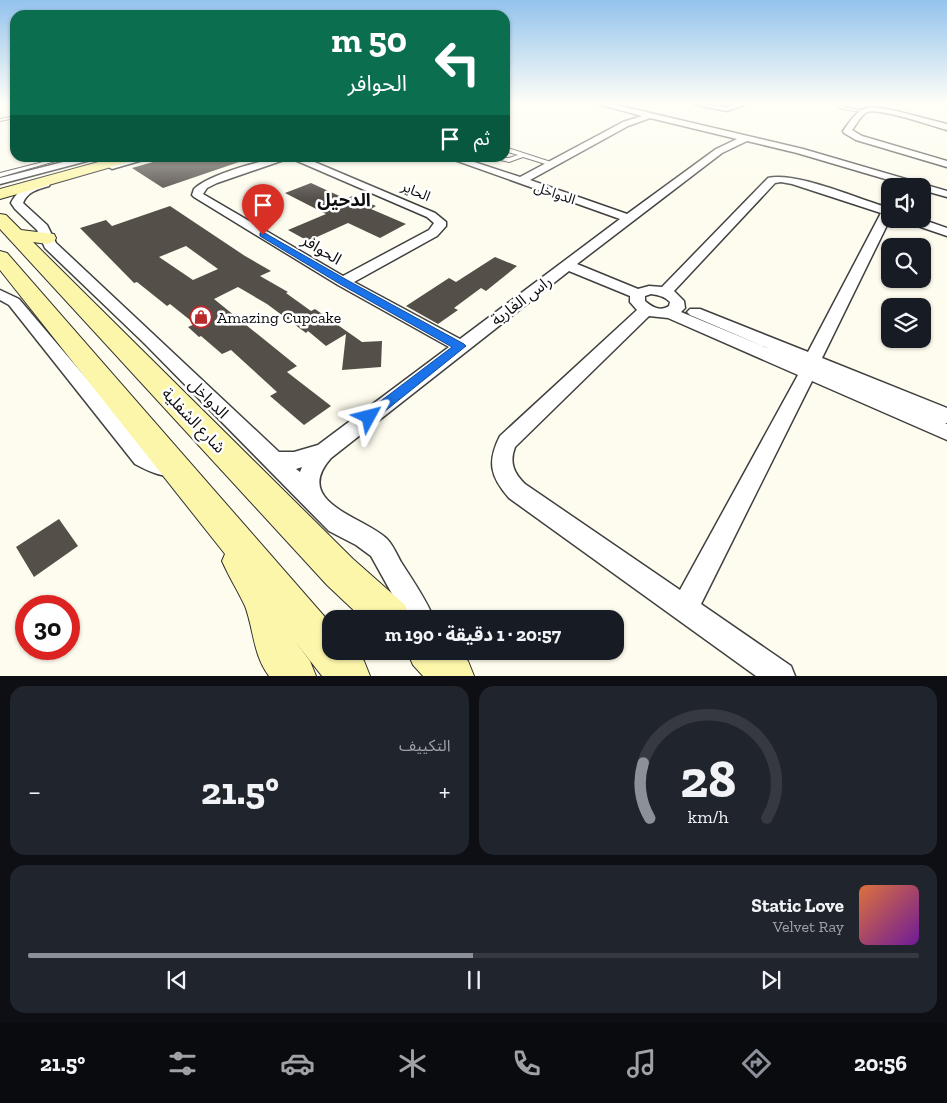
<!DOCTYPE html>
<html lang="ar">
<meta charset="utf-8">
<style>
:root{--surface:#171b24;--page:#20242c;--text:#f1f3f6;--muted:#9ea1a6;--line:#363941;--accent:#8c9099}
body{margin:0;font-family:"Zilla Slab","Noto Sans Arabic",serif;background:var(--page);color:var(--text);direction:rtl;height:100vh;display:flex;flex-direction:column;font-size:19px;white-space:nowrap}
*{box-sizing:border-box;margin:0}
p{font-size:16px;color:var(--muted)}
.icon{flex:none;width:28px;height:28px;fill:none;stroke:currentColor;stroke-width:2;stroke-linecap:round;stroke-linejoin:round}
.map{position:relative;height:676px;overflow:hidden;direction:ltr}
.panel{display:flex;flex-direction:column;gap:10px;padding:10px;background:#0d0f14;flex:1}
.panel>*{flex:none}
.guide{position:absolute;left:10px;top:10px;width:500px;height:152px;border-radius:15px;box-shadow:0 1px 4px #0004;direction:rtl;background:#0b6e4f;color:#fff;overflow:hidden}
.tools{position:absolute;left:881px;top:178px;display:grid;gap:10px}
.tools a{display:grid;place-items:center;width:50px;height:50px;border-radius:10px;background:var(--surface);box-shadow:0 1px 4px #0004;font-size:25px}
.speed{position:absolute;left:15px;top:595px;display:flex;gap:10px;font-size:25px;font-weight:700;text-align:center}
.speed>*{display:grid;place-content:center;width:65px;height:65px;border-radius:50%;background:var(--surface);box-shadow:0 1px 4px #0004;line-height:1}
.speed .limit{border:8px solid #d22;background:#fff;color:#111}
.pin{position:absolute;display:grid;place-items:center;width:42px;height:42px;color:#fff;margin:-51px -21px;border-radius:50% 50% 50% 0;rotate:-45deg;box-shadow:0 0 5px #0007}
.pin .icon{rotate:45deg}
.me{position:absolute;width:55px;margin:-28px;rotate:52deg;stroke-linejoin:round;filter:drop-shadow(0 0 4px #0008)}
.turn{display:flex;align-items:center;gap:18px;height:105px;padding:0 20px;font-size:22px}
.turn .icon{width:65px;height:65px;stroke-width:2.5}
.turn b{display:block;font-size:35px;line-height:42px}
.then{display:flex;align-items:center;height:48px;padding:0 20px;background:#0003;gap:10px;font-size:19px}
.big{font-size:38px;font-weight:700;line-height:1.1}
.panel .tile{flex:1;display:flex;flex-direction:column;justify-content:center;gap:8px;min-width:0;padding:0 18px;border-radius:15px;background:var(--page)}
.panel .dial{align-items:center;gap:0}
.dial svg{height:130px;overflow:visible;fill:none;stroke:var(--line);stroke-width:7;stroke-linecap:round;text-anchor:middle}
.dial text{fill:var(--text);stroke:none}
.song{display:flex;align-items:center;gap:15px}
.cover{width:60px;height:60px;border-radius:8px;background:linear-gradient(135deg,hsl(20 70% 55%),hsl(280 70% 35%))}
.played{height:5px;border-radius:2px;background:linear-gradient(90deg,var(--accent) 50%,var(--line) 50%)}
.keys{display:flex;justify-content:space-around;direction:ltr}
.heat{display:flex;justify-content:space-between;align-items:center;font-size:28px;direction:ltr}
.panel .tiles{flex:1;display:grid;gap:10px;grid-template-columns:1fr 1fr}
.tile:last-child{grid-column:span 2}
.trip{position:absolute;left:322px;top:610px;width:302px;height:50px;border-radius:15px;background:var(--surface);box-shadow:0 1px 4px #0004;font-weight:700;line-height:50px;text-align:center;direction:rtl}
.tab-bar{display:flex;height:80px;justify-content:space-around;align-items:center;background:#090b0e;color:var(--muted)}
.tab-bar .icon{width:35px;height:35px}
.tab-bar .active{color:var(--accent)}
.tab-bar b{font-size:22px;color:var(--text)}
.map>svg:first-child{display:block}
</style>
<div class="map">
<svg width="947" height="676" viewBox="0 0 947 676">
<rect width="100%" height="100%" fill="#fefcee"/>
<path fill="#554f4a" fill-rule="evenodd" d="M 167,158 L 245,158 L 245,160 L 163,188 L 132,168 Z
M 311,183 L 346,199 L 352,196 L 376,206 L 371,209 L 406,224 L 380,238 L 348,223 L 308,241 L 288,230 L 326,214 L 285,193 Z
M 170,206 L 245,256 L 271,271 L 260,276 L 288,292 L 286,293 L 311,311 L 315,309 L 362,342 L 382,341 L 381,367 L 342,370 L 346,334 L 326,346 L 308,331 L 306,333 L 267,304 L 238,287 L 214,299 L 297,366 L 287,372 L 331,406 L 304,425 L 270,396 L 277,392 L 231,350 L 222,354 L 201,336 L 199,337 L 188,327 L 195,324 L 170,304 L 167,306 L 137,282 L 134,283 L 80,228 L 106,220 L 112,226 ZM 186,246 L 218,269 L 193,280 L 159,257 Z
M 495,257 L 517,266 L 486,291 L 481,288 L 454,308 L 458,310 L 438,324 L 406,306 L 449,278 L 456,282 Z
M 59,519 L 78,546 L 34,577 L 16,547 Z"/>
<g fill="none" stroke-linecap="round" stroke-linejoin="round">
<g stroke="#404040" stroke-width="2">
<path id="lane" d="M 839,104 L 844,104 L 842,106 L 843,107 L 866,111 L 864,112 L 842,109 L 837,106 Z
M 15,116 L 15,118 L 0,121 L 0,119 Z
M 505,147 L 554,163 L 555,164 L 552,166 L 523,157 L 509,162 L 496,159 L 496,158 L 509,158 L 518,155 L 505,151 Z
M 59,158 L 66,158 L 0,177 L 0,173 Z"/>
</g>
<g stroke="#404040" stroke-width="3">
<path id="street" d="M 598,104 L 612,104 L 803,149 L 947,191 L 947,197 L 922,190 L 922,186 L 909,186 L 797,153 L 747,141 L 722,153 L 577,264 L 638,289 L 649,286 L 662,287 L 768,178 C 796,171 860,200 890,208 L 890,219 L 822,358 L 947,408 L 947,423 L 945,423 L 947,424 L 947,440 L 812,381 L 701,604 L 791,666 L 795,676 L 756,676 L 509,498 C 490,476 487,462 500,436 L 637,310 L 630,302 L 630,296 L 569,271 L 331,458 C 291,503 365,517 387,539 C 393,545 397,555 401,562 C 413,581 426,599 434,619 L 406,619 L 371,556 L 356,545 L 329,531 L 144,343 L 45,248 L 37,230 L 15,209 L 11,203 C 17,190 34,179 49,182 L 50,184 L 49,186 C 38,189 27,192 23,203 L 47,225 L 56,243 L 279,452 L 294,452 L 318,445 L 449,347 L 338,285 L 194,197 L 192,195 L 194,189 C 208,175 266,158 286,158 L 284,160 L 217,183 L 207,188 L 203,194 L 343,276 L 429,230 L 434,223 L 427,217 L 295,160 L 293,158 L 305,158 L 435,213 L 446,222 L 446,226 L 437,236 L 354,282 L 460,339 L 620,219 L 449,158 L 462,158 L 520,177 L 623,122 L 642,116 ZM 650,118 L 737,139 L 716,149 L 627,214 L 530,180 L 628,126 ZM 781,182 L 792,184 L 881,213 L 808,352 L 700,309 L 690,309 L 687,312 L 690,315 L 770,349 L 681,312 L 685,308 L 684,301 L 674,291 L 775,183 ZM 651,294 C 658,295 664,296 670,302 L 669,306 C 660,312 652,307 645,301 L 645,296 ZM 649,316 L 668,318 L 798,375 L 680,590 L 525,484 C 514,473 509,463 515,447 ZM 302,467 L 300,472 L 296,469 Z
M 692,104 L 727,107 L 734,104 L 746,104 L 727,111 Z
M 871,107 L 892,110 L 947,124 L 947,130 C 933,126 878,107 867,112 C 861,115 856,125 852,130 L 862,136 L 947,161 L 947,167 L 856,140 L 844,133 L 843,131 C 851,120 857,109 871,107 Z
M 79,158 L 93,158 L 91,160 L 0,184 L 0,178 Z
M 131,158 L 145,158 L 143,160 L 112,169 L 107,166 L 108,164 Z
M 904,219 L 921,219 L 947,228 L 947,236 L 906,222 Z
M 0,290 L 19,299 L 149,452 L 160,457 L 183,462 L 186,468 L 183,474 C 166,480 150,472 135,464 L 9,305 L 0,300 Z"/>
</g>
<g stroke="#2f2f2f" stroke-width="2">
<path id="secondary" d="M 113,158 L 134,158 L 132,161 L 0,199 L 0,189 Z
M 0,214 L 6,215 L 21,230 L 54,234 L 56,238 L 54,242 L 47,244 L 33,242 L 353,559 L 405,605 L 410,619 L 363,619 L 327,585 L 0,229 Z
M 0,251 L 7,253 L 331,624 L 331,651 L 355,651 L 364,661 L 370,676 L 322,676 L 294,640 L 310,661 L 316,676 L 269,676 C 253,655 254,630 245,606 C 238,591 229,577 222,561 L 225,554 L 0,270 Z
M 407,651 L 457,651 L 468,661 L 474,676 L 423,676 L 413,665 Z"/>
</g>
<use href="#lane" fill="#fff" fill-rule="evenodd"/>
<use href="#street" fill="#fff" fill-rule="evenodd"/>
<use href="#secondary" fill="#fcf6ab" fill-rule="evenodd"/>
</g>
<linearGradient id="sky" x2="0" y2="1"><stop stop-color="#93c3ed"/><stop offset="0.52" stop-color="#fffef7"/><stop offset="1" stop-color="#fffef7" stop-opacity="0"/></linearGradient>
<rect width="947" height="199" fill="url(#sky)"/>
<path fill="#1a73e8" stroke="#114b97" d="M 263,232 L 347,280 L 464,344 L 466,346 L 374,420 L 369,422 L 365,420 L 363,417 L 365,413 L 452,347 L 340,284 L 260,236 L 260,233 Z"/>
<defs>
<g id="shop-ring" transform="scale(1.125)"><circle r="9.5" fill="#fff" stroke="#b92a2c" stroke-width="1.5"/><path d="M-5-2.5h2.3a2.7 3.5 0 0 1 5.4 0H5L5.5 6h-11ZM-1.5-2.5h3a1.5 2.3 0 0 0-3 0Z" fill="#b92a2c"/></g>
</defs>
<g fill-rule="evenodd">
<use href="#shop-ring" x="201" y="317"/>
</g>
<g text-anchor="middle" stroke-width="5" stroke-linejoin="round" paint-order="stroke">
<g font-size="14" fill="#0d0d0d" stroke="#fff">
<text transform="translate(416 191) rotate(23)" y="5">الحاير</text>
<text transform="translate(555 193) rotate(19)" y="5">الدواخل</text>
</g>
<g font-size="16" fill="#0d0d0d" stroke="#fff">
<text transform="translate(322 249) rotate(31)" y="6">الحوافر</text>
<text transform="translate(521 300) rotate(-37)" y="6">راس الغارية</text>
<text transform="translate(209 398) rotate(45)" y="6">الدواخل</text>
<text transform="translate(194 420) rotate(46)" y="6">شارع الشفلية</text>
</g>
<g font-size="16" fill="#0d0d0d" stroke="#fff" text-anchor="start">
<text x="217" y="323">Amazing Cupcake</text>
</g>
<g font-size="18" font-weight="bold" fill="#0d0d0d" stroke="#fff">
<text x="344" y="206">الدحيل</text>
</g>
</g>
</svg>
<div class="tools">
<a><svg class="icon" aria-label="sound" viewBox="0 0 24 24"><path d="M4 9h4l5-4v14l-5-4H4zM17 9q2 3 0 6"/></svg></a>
<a><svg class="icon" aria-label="search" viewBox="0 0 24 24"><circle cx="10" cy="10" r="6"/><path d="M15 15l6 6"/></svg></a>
<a><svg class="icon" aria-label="layers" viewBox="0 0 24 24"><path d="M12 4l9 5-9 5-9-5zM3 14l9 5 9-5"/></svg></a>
</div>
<div class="speed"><div class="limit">30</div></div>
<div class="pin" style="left:263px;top:235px;background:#d93025"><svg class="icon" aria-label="arrive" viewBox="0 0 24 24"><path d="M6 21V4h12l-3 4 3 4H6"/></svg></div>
<svg class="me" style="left:369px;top:417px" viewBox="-20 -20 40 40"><path d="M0-17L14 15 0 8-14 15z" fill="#1a73e8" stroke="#fff" stroke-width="4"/></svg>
<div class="trip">20:57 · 1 دقيقة · 190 m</div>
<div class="guide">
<div class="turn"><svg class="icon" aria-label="left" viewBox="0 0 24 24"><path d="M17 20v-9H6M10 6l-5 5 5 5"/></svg><div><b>50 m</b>الحوافر</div></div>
<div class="then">ثم<svg class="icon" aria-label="arrive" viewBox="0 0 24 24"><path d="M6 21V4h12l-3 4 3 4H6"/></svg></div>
</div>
</div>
<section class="panel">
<div class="tiles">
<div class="tile dial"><svg viewBox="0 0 100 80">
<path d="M14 69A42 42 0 1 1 86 69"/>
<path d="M14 69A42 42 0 0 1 10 35" stroke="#8c9099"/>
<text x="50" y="56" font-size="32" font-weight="700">28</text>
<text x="50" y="72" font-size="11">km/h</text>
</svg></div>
<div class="tile"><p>التكييف</p>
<div class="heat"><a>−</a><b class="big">21.5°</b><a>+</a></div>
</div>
<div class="tile">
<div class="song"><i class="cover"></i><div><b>Static Love</b><p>Velvet Ray</p></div></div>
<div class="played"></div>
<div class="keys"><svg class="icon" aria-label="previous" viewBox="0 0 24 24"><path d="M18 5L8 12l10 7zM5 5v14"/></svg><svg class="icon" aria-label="pause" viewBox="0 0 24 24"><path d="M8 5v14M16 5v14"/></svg><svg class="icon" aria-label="next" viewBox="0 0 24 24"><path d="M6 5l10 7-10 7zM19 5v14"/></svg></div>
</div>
</div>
</section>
<nav class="tab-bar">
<b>20:56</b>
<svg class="icon active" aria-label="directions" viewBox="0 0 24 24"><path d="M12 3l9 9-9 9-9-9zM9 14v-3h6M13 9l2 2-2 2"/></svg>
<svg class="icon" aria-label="music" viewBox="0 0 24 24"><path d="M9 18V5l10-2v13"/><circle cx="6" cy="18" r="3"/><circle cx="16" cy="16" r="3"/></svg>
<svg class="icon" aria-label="phone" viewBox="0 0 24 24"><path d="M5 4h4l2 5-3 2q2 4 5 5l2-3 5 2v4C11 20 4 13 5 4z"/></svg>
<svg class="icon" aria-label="climate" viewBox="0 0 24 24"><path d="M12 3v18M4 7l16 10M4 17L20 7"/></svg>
<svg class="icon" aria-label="car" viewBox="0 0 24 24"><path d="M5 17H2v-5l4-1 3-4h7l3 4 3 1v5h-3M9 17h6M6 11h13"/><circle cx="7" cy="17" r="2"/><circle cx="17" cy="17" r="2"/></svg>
<svg class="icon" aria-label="filters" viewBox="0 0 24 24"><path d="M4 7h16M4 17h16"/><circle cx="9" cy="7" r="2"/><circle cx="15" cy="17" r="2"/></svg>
<b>21.5°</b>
</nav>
